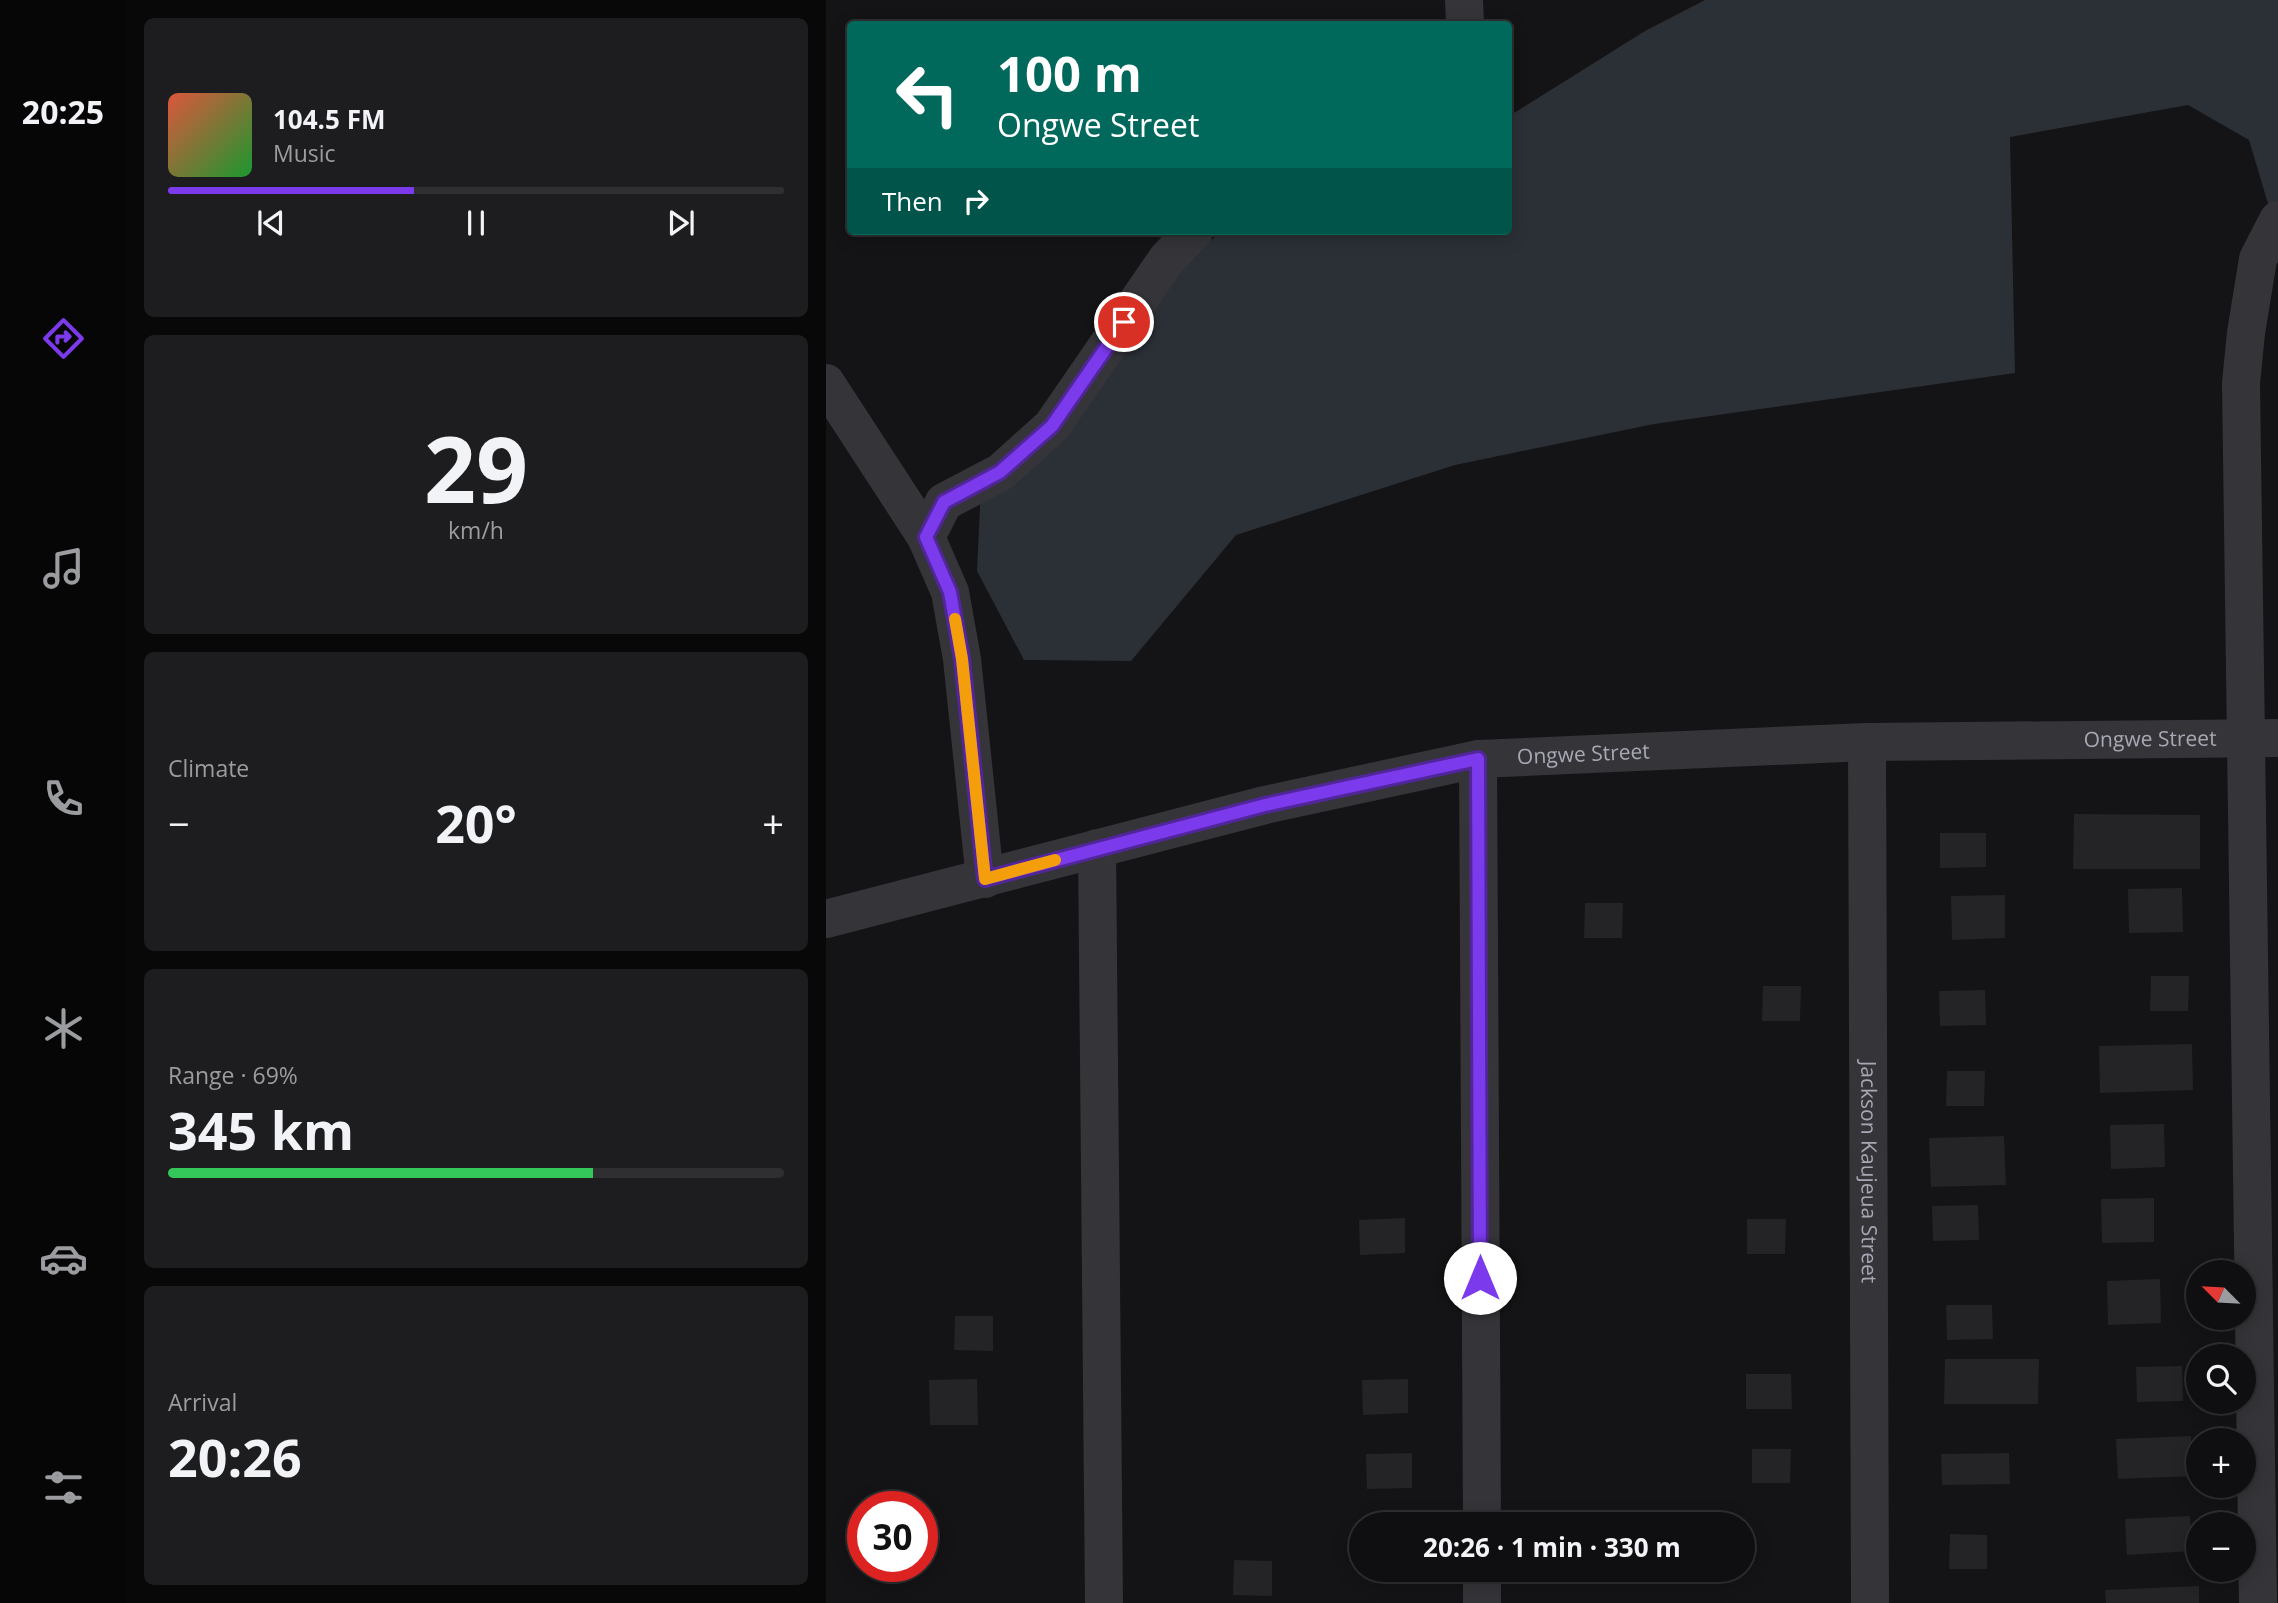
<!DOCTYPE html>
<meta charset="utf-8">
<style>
:root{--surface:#0f0e10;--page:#1d1c1e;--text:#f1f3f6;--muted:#9b9c9f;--line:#2f2e30;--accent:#7c3aed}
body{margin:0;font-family:"Open Sans",sans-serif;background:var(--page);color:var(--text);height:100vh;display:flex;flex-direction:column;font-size:26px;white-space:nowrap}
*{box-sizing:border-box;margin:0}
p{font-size:23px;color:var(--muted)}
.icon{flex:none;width:38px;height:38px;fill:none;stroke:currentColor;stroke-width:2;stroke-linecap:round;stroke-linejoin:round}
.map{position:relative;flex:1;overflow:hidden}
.drawer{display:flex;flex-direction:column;gap:18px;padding:18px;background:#080809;width:700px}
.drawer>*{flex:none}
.guide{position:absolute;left:21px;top:21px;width:665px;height:214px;border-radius:7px;box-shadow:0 4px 18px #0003,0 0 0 2px var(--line);background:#00695c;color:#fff;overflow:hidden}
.needle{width:46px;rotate:294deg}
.controls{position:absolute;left:1360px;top:1260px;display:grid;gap:14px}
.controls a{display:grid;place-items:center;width:70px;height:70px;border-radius:50%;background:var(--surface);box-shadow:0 4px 18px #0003,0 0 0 2px var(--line);font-size:35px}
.speed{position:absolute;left:21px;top:1491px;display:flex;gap:14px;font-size:35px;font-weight:700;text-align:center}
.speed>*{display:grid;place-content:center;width:91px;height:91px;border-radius:50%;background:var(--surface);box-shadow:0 4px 18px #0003,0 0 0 2px var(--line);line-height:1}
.speed .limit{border:10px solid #d22;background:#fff;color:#111}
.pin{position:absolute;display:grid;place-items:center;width:60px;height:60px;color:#fff;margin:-30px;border:4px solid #fff;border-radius:50%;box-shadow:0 2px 7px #0007}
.me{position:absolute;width:77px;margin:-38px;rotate:0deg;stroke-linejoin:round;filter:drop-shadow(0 0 5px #0008)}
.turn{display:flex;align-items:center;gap:24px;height:147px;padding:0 35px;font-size:32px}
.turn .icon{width:91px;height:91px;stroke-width:2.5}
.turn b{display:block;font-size:49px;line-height:60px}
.then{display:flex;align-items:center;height:66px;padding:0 35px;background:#0003;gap:14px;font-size:26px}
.big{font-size:52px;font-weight:700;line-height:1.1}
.drawer .card{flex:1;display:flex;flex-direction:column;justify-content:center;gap:10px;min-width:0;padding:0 24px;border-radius:10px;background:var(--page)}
.drawer .dial{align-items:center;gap:0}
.dial b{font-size:91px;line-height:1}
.song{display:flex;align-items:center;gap:21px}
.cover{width:84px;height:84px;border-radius:10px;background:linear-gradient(135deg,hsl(10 70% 55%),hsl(130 70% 35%))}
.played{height:7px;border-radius:4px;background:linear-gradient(90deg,var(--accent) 40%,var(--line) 40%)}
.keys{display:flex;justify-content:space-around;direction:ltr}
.heat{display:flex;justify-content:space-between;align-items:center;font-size:38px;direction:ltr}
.charge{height:10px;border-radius:5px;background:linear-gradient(90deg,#34c759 69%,var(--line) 0)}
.trip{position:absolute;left:523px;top:1512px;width:406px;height:70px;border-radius:35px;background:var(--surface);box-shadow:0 4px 18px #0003,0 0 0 2px var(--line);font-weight:700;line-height:70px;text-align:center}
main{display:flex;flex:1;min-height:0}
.dock{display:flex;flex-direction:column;width:126px;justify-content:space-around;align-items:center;background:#060606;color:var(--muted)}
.dock .icon{width:49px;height:49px}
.dock .on{color:var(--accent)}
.dock b{font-size:32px;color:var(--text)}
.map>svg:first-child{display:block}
</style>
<main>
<nav class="dock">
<b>20:25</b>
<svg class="icon on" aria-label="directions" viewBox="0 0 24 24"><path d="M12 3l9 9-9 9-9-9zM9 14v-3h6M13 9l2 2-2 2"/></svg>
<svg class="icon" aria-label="music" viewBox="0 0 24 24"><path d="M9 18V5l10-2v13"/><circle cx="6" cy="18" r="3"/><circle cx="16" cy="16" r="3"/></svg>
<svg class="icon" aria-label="phone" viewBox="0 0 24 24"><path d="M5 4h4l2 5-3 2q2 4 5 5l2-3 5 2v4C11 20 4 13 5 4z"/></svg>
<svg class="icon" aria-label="climate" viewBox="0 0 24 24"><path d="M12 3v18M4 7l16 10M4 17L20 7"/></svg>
<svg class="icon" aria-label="car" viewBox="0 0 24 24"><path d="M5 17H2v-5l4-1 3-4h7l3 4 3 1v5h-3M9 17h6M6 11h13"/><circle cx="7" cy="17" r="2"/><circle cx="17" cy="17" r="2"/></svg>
<svg class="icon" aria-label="filters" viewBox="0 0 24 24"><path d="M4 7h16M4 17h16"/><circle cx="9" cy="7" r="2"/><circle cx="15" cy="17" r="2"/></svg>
</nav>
<section class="drawer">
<div class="card">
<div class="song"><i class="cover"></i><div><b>104.5 FM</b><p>Music</p></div></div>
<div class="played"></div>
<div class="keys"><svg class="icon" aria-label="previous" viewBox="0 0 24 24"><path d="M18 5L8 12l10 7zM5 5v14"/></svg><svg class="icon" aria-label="pause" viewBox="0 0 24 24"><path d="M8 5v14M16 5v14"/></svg><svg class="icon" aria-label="next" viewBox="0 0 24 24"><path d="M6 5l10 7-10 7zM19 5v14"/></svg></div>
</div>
<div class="card dial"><b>29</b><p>km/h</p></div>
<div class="card"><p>Climate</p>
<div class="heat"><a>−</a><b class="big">20°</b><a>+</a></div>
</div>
<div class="card"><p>Range · 69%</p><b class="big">345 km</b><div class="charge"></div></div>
<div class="card"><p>Arrival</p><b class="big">20:26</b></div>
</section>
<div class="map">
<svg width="1452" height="1603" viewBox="0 0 1452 1603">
<rect width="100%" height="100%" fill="#141315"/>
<path fill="#2b3037" d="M 879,0 L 1452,0 L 1452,220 L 1449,227 L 1423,140 L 1362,105 L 1184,137 L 1189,373 L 828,424 L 629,465 L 410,535 L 305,661 L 198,660 L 151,571 L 155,486 L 380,243 L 399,231 L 682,231 L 683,116 L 819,31 Z"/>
<path fill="#242426" d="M 1248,814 L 1374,815 L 1374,869 L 1247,869 Z
M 1114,833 L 1160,833 L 1160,867 L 1114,868 Z
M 1356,888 L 1357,932 L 1303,933 L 1302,889 Z
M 1179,895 L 1179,938 L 1126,940 L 1125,896 Z
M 759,903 L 797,903 L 796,938 L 758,938 Z
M 1325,976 L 1363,976 L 1362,1011 L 1324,1011 Z
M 937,986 L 975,986 L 974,1021 L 936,1021 Z
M 1159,990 L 1160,1025 L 1114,1026 L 1113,991 Z
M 1366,1044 L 1367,1090 L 1274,1093 L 1273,1046 Z
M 1121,1071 L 1159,1071 L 1158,1106 L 1120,1106 Z
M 1338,1124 L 1339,1167 L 1285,1169 L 1284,1125 Z
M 1178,1136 L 1180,1185 L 1105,1187 L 1103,1138 Z
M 1328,1198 L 1328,1242 L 1276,1243 L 1275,1199 Z
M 1152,1205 L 1153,1240 L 1107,1241 L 1106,1206 Z
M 579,1218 L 579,1253 L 534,1255 L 533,1220 Z
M 921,1219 L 960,1219 L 959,1254 L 921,1254 Z
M 1334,1279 L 1335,1323 L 1282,1325 L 1281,1281 Z
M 1120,1305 L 1166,1305 L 1167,1339 L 1121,1340 Z
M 129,1316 L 167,1316 L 167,1351 L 128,1350 Z
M 1119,1359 L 1213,1359 L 1212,1404 L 1118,1404 Z
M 1356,1366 L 1357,1401 L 1311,1402 L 1310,1367 Z
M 920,1374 L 965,1374 L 966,1409 L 920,1409 Z
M 151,1379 L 152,1425 L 104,1425 L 103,1380 Z
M 582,1379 L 582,1413 L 537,1415 L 536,1380 Z
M 1365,1436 L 1367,1476 L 1292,1479 L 1290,1439 Z
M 926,1449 L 965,1449 L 964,1483 L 926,1483 Z
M 586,1453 L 586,1488 L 541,1489 L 540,1454 Z
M 1183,1453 L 1184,1484 L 1116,1485 L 1115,1454 Z
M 1364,1516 L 1366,1551 L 1301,1555 L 1299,1519 Z
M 1124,1534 L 1161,1535 L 1161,1569 L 1123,1569 Z
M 408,1560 L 446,1561 L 446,1596 L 407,1595 Z
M 1373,1586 L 1373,1603 L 1280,1603 L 1279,1590 Z"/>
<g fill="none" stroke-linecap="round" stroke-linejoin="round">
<g stroke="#353539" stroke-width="38">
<path d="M 638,0 L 639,24"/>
<path d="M 0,383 L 100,537 L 124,592 L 136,659 L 159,879"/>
<path d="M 100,537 L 118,502 L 175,472 L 226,426 L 341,259 L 368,231"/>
<path id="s1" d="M 1041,742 L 1044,1603"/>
<path d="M 652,759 L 656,1524"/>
<path d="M 271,848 L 278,1603"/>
<path id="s2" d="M 0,919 L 439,805 L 652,759 L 1041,742 L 1452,738"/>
<path d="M 656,1570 L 656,1603"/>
<path d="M 1432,1603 L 1415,383 L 1420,333 L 1432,259 L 1452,220"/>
</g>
</g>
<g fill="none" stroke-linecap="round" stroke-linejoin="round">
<g stroke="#51269a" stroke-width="18">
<path id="route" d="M 298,322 L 226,426 L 174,472 L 118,502 L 100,537 L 124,592 L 136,659 L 159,879 L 439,805 L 652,759 L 654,1278"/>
</g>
<use href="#route" stroke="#7c3aed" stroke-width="12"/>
<path stroke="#f59e0b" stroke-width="12" d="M 129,619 L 136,659 L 159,879 L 229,860"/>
</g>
<g text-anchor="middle" stroke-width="7" stroke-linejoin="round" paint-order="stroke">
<g font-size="21" fill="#a7a8b4" stroke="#0f0e10">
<text dy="7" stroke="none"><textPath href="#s2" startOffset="1344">Ongwe Street</textPath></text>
<text dy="7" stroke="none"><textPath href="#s2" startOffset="777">Ongwe Street</textPath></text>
<text dy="7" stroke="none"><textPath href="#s1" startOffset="430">Jackson Kaujeua Street</textPath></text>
</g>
</g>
</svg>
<div class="controls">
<a><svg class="needle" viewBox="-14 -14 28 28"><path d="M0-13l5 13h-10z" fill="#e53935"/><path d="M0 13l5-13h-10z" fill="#9b9c9f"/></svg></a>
<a><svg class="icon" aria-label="search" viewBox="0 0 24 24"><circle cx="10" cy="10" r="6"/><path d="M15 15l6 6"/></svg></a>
<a>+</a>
<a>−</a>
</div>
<div class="speed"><div class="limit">30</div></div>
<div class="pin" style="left:298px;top:322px;background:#d93025"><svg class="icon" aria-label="arrive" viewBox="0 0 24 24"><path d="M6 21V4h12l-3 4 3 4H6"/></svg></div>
<svg class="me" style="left:654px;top:1278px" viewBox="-20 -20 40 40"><circle r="19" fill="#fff"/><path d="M0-13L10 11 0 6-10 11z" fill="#7c3aed"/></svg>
<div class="trip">20:26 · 1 min · 330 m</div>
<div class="guide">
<div class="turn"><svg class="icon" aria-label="left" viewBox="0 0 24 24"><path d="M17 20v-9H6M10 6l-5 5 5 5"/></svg><div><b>100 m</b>Ongwe Street</div></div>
<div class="then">Then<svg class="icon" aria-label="right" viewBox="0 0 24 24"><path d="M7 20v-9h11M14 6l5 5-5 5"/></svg></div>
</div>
</div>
</main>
